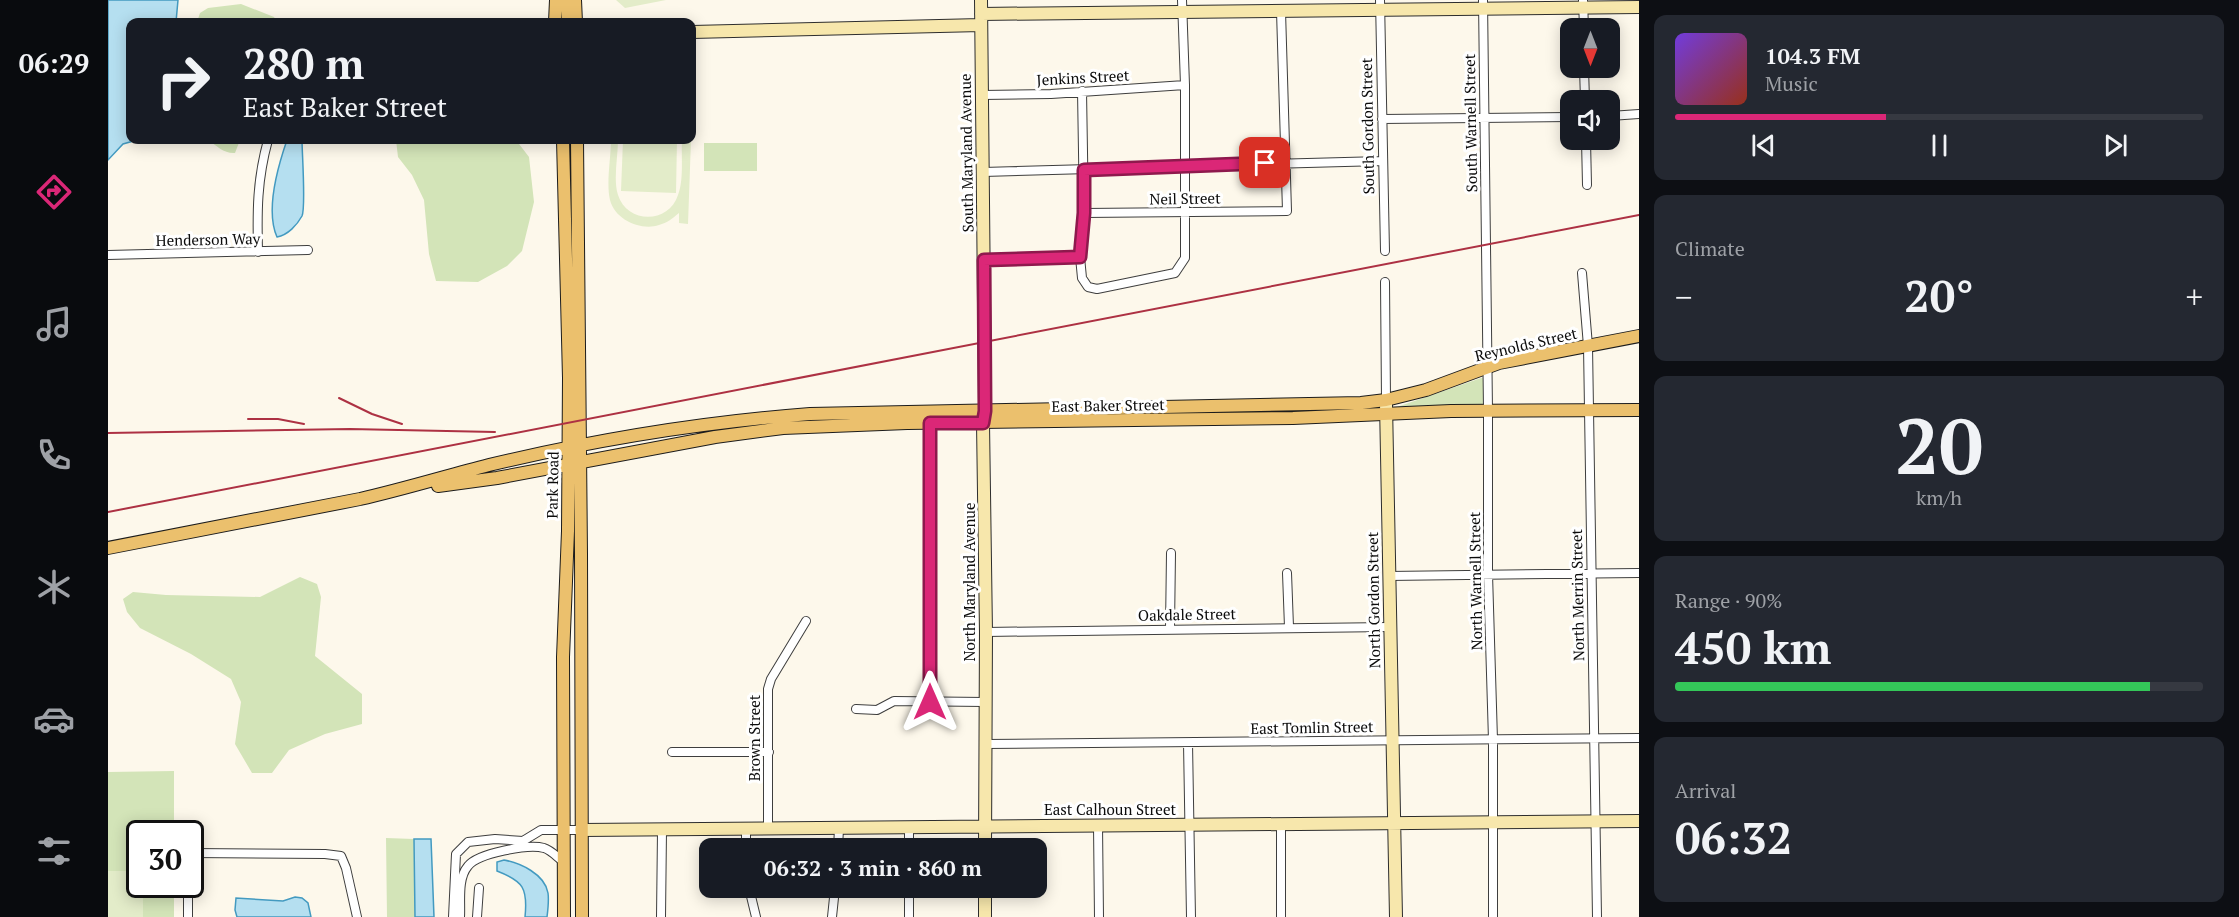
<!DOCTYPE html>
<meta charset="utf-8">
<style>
:root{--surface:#171b24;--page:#242831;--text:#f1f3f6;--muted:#9ea1a6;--line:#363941;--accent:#db2777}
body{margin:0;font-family:"PT Serif",serif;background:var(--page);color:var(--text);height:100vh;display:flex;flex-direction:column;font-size:22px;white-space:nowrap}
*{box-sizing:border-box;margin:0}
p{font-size:20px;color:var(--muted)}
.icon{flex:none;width:33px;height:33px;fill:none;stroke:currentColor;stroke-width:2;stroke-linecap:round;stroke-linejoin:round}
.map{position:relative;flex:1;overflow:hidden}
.panel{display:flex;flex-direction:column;gap:15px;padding:15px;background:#0d0f14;width:600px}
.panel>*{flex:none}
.top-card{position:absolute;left:18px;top:18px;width:570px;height:126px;border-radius:12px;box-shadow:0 3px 15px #0003;background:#171b24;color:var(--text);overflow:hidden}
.needle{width:39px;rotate:180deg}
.fabs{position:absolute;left:1452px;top:18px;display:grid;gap:12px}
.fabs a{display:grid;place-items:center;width:60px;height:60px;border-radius:12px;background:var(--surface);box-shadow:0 3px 15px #0003;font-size:30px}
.speed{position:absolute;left:18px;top:820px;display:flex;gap:12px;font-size:30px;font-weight:700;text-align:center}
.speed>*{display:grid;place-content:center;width:78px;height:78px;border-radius:50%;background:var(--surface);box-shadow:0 3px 15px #0003;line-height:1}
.speed .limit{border:3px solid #111;border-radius:9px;background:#fff;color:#111}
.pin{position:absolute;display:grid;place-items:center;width:51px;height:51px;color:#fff;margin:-26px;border-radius:12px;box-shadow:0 3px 9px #0006}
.me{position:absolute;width:66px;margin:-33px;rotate:0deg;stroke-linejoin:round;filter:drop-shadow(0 0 4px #0008)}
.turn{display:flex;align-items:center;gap:21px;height:126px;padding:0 18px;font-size:27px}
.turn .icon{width:78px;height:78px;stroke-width:2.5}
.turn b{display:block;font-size:42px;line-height:51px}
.big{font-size:45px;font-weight:700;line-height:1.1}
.panel .card{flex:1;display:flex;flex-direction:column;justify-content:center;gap:9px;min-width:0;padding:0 21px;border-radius:12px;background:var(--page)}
.panel .dial{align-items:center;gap:0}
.dial b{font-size:78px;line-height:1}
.song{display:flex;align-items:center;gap:18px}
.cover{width:72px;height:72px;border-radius:9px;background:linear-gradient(135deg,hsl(260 70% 55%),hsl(10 70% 35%))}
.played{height:6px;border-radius:3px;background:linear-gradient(90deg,var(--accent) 40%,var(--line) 40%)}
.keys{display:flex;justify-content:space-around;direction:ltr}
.heat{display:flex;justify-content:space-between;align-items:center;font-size:33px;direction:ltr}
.charge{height:9px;border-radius:4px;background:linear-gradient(90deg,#34c759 90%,var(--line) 0)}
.trip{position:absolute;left:591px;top:838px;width:348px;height:60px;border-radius:12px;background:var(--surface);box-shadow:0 3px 15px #0003;font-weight:700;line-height:60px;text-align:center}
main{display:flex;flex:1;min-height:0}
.tab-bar{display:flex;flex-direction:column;width:108px;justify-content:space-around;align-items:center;background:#090b0e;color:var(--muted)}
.tab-bar .icon{width:42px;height:42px}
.tab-bar .active{color:var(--accent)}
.tab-bar b{font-size:27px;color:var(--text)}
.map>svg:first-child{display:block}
</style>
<main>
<nav class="tab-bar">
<b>06:29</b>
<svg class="icon active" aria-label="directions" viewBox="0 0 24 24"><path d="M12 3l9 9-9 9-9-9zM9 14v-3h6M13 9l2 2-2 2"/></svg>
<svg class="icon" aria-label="music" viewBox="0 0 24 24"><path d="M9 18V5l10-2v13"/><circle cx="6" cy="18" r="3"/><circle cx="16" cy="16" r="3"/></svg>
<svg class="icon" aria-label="phone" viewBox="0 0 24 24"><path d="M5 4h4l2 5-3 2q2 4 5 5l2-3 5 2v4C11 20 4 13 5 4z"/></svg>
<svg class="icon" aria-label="climate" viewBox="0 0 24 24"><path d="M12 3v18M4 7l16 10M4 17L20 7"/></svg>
<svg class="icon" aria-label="car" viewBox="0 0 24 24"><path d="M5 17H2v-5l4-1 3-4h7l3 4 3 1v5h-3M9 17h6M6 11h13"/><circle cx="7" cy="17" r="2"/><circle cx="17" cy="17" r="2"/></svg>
<svg class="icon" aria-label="filters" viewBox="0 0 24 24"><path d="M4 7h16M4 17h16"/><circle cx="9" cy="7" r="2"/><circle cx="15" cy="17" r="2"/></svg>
</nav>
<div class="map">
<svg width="1531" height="917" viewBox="0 0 1531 917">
<rect width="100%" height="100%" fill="#fdf8eb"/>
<path fill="#d3e4b8" d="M 133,4 L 166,17 L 169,22 L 89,22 L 92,13 L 100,8 Z
M 101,140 L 132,140 L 127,153 C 117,154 108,146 101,140 Z
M 288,140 L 408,140 L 421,157 L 426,202 L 414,251 L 399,266 L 370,282 L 328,281 L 321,254 L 316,200 L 304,175 L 290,157 Z
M 596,143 L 649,143 L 649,171 L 596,171 Z
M 1376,377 L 1377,406 L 1286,408 Z
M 192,577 L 209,584 L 213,597 L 207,656 L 254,694 L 254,724 L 217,734 L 181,750 L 164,773 L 144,773 L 127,744 L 133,702 L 123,679 L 83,654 L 32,628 L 19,612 L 15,599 L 25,592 L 58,595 L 152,597 Z
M 66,771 L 66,834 L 32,834 L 32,885 L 66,885 L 66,917 L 0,917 L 0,772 Z
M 278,838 L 306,839 L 307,917 L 279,917 Z"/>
<path fill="#e3ecc9" d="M 508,0 L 558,0 L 517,8 Z
M 503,140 L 510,140 C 510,157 505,179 510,195 C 519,224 561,224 570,195 C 576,179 573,157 574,140 L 583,140 L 580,224 L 571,223 L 571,213 C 565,218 559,223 551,225 C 533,231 507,220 502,200 C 498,184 503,157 503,140 Z
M 515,140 L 569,140 L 568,193 L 513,191 Z
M 0,871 L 31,871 L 32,885 L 35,885 L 35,917 L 0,917 Z"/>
<path fill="#b5dff0" stroke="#439ac0" stroke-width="1.5" d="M 0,0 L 70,0 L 68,22 L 22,22 L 22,140 L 29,140 L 15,144 L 0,160 Z
M 179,140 L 194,140 C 194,153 198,207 194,216 C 189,225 180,235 169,237 C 157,210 170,166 179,140 Z
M 306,839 L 323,839 L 326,917 L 307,917 Z
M 396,860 C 412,863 437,874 440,893 C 441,900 440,909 439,917 L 417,917 C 420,888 415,881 389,871 L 389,862 Z
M 187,897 L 194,898 L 200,903 L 203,917 L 129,917 L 127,910 L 128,898 L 175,901 Z"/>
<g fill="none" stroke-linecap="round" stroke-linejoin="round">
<g stroke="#3e3e3e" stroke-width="10">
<path id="street" d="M 1272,0 L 1277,251
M 1375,0 L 1380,410 L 1380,574 L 1385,740 L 1385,917
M 1475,0 L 1476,28
M 1476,68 L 1477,100
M 974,91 L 976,213 L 972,257 L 974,278 L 980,287 L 989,289 L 1067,273 L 1077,258 L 1077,85 L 1074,0
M 874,95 L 943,94 L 1077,85
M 1502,116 L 1531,114
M 1274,119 L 1462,117
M 1478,140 L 1479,185
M 875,172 L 1274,161
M 976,213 L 1179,211 L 1173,11
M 150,252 C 149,211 149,180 160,140
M 0,255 L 200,250
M 876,260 L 972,257
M 1474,273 L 1480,346 L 1489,917
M 1277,282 L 1278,400
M 1179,573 L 1181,627
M 1280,576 L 1531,573
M 1062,628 L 1063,553
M 878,632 L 1281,627
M 821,702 L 822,423
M 748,709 L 769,710 L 786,701 L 877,702
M 1080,743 L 1083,917
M 877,744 L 1531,738
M 564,752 L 661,752
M 990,825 L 991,917
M 801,827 L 801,849
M 660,829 L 660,689 L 663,679 L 698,621
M 638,830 L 638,849
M 730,849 L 731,828
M 82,853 L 217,854 L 233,856 L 238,868 L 249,917
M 80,885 L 80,917
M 641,888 L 648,917
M 801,888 L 801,917
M 345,917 L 348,854 L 360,842 L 387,839 L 415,841 L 433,830 L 473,830
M 352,917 C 353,902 349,879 360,866 C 370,853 420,844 436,848 C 443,850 450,858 456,862
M 369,917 L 371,888
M 553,917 L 554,831
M 724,917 L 727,888
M 1173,917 L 1173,824"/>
</g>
<g stroke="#2d2d2d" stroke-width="14">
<path id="secondary" d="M 873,0 L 877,404 L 875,423 L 878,632 L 877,849
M 873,14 L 1531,7
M 584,32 L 873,25
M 1278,404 L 1288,917
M 473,830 L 1531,821
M 877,888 L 877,917"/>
</g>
<g stroke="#1c1c1c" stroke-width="14">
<path id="primary" d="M 459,0 L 460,22
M 467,0 L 468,22
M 447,22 L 448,0
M 455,140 L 461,378 L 460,531 L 455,657 L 456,917
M 469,140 L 473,553 L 474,917
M 330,486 L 389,478 L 607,437 L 675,428 L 799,423 L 1185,418 L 1343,411 L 1531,410
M 0,548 L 252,499 C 296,489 338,476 381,465 C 486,440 594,422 702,414 L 1253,403 L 1278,400 L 1318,390 L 1391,363 L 1531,336"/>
</g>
<use href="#street" stroke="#fff" stroke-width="8"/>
<use href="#secondary" stroke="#f7e7ac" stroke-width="12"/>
<use href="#primary" stroke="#ebc06d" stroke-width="12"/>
<path stroke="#ad3143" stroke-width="2" d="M 231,398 L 264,414 L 294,424
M 140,419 L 170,419 L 196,424
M 0,433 L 242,429 L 387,432
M 0,512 L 1531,215"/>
</g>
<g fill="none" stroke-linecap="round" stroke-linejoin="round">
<g stroke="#8e194d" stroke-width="15">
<path id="route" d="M 822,702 L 822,423 L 875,423 L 877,411 L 876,260 L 972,257 L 976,213 L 976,170 L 1157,163"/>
</g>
<use href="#route" stroke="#db2777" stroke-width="10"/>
</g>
<g text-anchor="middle" stroke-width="6" stroke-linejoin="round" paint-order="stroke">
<g font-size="15" fill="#0b0b0b" stroke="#fff">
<text transform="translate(975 78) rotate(-3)" y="5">Jenkins Street</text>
<text transform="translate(1363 123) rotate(-91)" y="5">South Warnell Street</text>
<text transform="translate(1260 126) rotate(-91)" y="5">South Gordon Street</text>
<text transform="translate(859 153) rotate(-91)" y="5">South Maryland Avenue</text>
<text transform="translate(1077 199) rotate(-1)" y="5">Neil Street</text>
<text transform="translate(100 240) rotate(-1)" y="5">Henderson Way</text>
<text transform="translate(1418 345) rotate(-13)" y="5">Reynolds Street</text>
<text transform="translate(1000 406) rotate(-1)" y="5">East Baker Street</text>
<text transform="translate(445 485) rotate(-89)" y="5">Park Road</text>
<text transform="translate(1368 581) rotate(-91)" y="5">North Warnell Street</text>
<text transform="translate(862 582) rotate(-90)" y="5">North Maryland Avenue</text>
<text transform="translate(1470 595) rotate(-91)" y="5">North Merrin Street</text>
<text transform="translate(1266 600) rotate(-91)" y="5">North Gordon Street</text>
<text transform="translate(1079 615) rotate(-1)" y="5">Oakdale Street</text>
<text transform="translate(1204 728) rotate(-1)" y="5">East Tomlin Street</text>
<text transform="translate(647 738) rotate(-90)" y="5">Brown Street</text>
<text x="1002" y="815">East Calhoun Street</text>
</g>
</g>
</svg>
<div class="fabs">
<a><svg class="needle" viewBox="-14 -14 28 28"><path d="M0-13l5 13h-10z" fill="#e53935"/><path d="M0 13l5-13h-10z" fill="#9ea1a6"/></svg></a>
<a><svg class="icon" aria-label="sound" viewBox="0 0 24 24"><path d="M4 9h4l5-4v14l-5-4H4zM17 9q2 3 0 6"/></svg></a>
</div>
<div class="speed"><div class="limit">30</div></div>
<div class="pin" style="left:1157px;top:163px;background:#d93025"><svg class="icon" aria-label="arrive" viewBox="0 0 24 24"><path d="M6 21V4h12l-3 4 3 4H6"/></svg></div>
<svg class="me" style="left:822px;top:702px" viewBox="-20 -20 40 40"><path d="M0-17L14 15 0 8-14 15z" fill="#db2777" stroke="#fff" stroke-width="4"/></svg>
<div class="trip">06:32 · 3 min · 860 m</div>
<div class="top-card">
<div class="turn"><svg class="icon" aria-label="right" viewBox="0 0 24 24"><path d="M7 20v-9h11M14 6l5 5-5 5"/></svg><div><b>280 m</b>East Baker Street</div></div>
</div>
</div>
<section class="panel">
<div class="card">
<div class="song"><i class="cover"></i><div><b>104.3 FM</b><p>Music</p></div></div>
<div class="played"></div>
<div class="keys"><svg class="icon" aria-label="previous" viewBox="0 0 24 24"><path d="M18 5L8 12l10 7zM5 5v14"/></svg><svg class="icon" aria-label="pause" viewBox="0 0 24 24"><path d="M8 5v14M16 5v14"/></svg><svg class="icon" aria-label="next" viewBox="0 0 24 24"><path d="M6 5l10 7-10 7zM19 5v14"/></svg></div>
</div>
<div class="card"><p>Climate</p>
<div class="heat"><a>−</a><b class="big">20°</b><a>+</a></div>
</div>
<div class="card dial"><b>20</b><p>km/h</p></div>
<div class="card"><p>Range · 90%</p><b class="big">450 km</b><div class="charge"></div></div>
<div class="card"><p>Arrival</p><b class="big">06:32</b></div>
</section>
</main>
